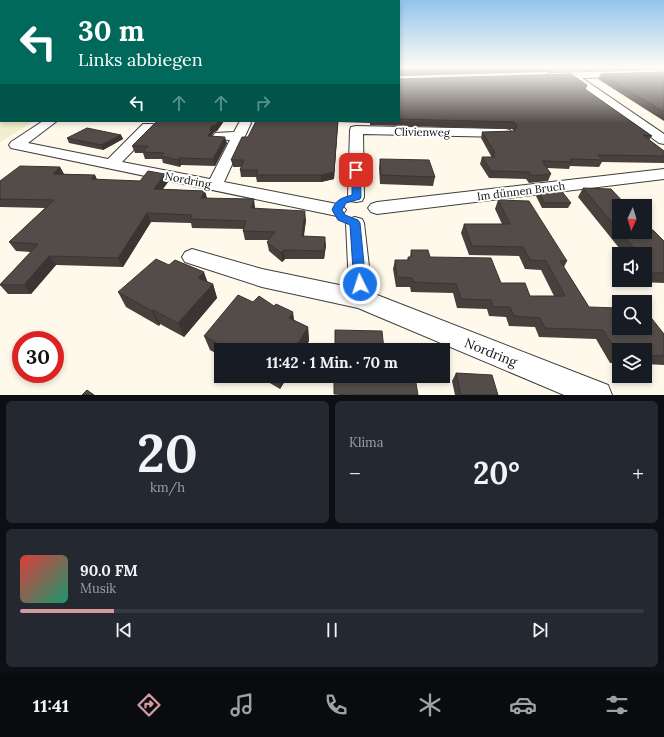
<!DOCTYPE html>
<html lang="de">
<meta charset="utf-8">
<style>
:root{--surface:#171b24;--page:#242831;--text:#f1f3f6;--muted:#9ea1a6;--line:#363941;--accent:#d599a0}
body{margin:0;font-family:Lora,serif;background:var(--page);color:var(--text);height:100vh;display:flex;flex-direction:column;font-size:15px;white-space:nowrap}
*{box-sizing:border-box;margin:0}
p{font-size:13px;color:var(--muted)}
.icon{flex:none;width:22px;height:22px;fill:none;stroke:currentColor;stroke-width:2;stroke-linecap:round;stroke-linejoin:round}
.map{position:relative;height:395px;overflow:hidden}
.panel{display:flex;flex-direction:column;gap:6px;padding:6px;background:#0d0f14;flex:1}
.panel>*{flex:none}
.hud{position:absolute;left:0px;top:0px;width:400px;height:122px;box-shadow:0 2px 6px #0003;background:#00695c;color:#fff;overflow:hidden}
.needle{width:26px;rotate:184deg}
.controls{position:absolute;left:612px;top:199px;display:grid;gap:8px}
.controls a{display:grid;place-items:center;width:40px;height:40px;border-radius:0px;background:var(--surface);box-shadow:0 2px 6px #0003;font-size:20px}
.speed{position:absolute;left:12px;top:331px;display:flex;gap:8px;font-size:20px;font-weight:700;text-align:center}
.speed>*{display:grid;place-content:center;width:52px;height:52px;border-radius:50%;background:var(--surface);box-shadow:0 2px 6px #0003;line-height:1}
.speed .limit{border:6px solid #d22;background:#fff;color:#111}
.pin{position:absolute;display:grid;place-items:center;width:34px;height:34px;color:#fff;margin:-17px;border-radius:8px;box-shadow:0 2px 6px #0006}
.me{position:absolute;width:44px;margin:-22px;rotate:356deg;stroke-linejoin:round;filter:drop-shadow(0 0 3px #0008)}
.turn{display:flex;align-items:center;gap:14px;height:84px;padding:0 12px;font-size:18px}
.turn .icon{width:52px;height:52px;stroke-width:2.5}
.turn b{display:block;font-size:28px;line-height:34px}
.lanes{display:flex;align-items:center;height:38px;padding:0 12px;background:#0003;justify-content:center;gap:20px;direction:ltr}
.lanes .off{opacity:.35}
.big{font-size:30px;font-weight:700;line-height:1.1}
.panel .tile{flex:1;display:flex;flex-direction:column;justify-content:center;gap:6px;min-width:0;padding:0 14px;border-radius:6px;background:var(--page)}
.panel .dial{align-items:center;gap:0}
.dial b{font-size:52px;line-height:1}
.song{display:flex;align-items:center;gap:12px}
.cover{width:48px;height:48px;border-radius:6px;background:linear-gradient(135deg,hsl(0 70% 55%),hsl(160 70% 35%))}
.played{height:4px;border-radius:2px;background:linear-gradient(90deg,var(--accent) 15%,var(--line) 15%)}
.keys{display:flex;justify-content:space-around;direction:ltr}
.heat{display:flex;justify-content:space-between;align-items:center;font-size:22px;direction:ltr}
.panel .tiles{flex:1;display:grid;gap:6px;grid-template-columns:1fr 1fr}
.tile:last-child{grid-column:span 2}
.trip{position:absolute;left:214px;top:343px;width:236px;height:40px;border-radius:0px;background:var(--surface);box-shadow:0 2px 6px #0003;font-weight:700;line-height:40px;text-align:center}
.tabs{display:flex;height:64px;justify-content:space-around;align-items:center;background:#090b0e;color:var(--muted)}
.tabs .icon{width:28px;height:28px}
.tabs .selected{color:var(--accent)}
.tabs b{font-size:18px;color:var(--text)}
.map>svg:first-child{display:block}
</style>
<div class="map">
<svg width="664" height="395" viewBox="0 0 664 395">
<rect width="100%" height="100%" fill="#fef9ea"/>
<path fill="#f2edcc" d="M 0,87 L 1,121 L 34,121 L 0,142 Z"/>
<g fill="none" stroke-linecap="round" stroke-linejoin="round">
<g stroke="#3e3e3e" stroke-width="2">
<path id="street" d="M 664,70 L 664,76 L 582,78 L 664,134 L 664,144 L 659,143 L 569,78 L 549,79 L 544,76 L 549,73 Z
M 43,121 L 57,121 L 28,143 L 108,159 L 143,124 L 153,124 L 154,127 L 153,130 L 122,162 L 210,179 L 230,140 L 215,139 L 213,136 L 215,133 L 234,132 L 240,121 L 250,121 L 251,123 L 224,182 L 337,204 L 343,206 L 346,210 L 343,214 L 337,216 L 11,148 L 9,145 L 11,142 Z
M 356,126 L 505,129 L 510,130 L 512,133 L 510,136 L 505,137 L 363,134 L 364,197 L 362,201 L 356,202 L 350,201 L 348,197 L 350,130 L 351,127 Z
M 664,169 L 664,179 L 377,214 L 371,212 L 368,208 L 371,204 L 377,202 Z
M 355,217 L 362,219 L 364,223 L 372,293 L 608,385 L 612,395 L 564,395 L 358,308 L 262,287 L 185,262 L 182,257 L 185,252 L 192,249 L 262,269 L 349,287 L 346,223 L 348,219 Z"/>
</g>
<use href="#street" fill="#fff" fill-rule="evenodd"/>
</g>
<path fill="#47413e" d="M 399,68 L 652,68 L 652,69 L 399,76 Z
M 664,72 L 664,121 L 598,79 L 601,74 Z
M 399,79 L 400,79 L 587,85 L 585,89 L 652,136 L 649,140 L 664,151 L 664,163 L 602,162 L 599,167 L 570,166 L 569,169 L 547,168 L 551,174 L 548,181 L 529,183 L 526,179 L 489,178 L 480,164 L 482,157 L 491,157 L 491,156 L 481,138 L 482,132 L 514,131 L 512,129 L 370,125 L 370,123 L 338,122 L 334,179 L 321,182 L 257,182 L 256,177 L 241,177 L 240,170 L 241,167 L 233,167 L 231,160 L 248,137 L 256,121 L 399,121 Z
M 157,121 L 224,121 L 217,131 L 214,132 L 212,135 L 212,137 L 227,143 L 215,166 L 181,165 L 180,167 L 163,163 L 162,159 L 145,159 L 143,153 L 135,153 L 132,146 Z
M 121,135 L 123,139 L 103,150 L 69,143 L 67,138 Z
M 380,159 L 435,177 L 433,186 L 380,184 L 379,168 Z
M 60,167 L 64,174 L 95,175 L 97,180 L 140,181 L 165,174 L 168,182 L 163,189 L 205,191 L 207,198 L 255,207 L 255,208 L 306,220 L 304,236 L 326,245 L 324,259 L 285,259 L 282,262 L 269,251 L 267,242 L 269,240 L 245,240 L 243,231 L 244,229 L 192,228 L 191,223 L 151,222 L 123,267 L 56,265 L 31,294 L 8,294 L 0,285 L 0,284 L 31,252 L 16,251 L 9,242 L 45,208 L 0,207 L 0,181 Z
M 583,188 L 619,206 L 619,232 L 645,232 L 650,230 L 664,241 L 664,283 L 639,282 L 637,280 L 645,280 L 645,254 L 624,254 L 578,197 Z
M 538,191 L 571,203 L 568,208 L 542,208 L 536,196 Z
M 498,200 L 567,261 L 564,267 L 589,307 L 664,334 L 664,365 L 645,364 L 645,350 L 619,350 L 619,363 L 610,363 L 596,339 L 539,337 L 535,327 L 509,326 L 506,317 L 489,316 L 487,309 L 457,308 L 453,293 L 411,292 L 410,287 L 396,287 L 393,269 L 395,260 L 407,260 L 408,257 L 410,257 L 411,250 L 501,283 L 530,296 L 554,296 L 541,270 L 525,269 L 519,256 L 469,255 L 461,233 L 464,224 L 502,224 L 495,209 Z
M 207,282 L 213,284 L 217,298 L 184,337 L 160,324 L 159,326 L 126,307 L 118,292 Z
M 294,320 L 308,327 L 309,341 L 304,350 L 221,350 L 221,356 L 210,350 L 204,336 Z
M 456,373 L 498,395 L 455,395 L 452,381 Z
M 258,376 L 288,376 L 280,389 Z"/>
<path fill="#3a3532" d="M 219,121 L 224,121 L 217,131 L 214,132 L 212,135 L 213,138 L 208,136 L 210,129 L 212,126 Z
M 338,121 L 334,179 L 321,182 L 321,175 Z
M 121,135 L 123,139 L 103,150 L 101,145 Z
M 225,137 L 227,143 L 215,166 L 213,159 Z
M 179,158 L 181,165 L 180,167 L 178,160 Z
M 60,167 L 65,176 L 53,174 Z
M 165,174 L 168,182 L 157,197 L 154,189 Z
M 95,175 L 99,184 L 91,179 Z
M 205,191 L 207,199 L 201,198 Z
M 254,199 L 255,207 L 253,216 L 251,208 Z
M 305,211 L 306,220 L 302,245 L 302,236 Z
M 147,213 L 151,222 L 123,267 L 118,258 Z
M 325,237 L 326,245 L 324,259 L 324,251 Z
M 284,250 L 285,259 L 282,262 L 281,253 Z
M 49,256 L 56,265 L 31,294 L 24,285 Z
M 204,272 L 209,286 L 198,278 Z
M 213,284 L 217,298 L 184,337 L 178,323 Z
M 153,310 L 160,324 L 159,326 L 152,311 Z
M 293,312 L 295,326 L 289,318 Z
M 308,327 L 309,341 L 304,350 L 294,350 Z
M 278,376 L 288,376 L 280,389 Z"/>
<path fill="#534c48" stroke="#3a3532" d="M 399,68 L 495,68 L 400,70 L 399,73 Z
M 664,72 L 664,112 L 601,74 Z
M 571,74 L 587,85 L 585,89 L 652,136 L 643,135 L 664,151 L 664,156 L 598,155 L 603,160 L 570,159 L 572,162 L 542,161 L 551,174 L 532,176 L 529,172 L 491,171 L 482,157 L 495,157 L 492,153 L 495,153 L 482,132 L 514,131 L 517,126 L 514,122 L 399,119 L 399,79 L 400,79 Z
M 157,121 L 219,121 L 216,125 L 212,126 L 210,129 L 211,132 L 208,136 L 225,137 L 213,159 L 179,158 L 178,160 L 161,156 L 164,153 L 143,152 L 148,146 L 132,146 Z
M 256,121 L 338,121 L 334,172 L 321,175 L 256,175 L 258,170 L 240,170 L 244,160 L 231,160 L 242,137 L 248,137 Z
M 87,128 L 121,135 L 101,145 L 67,138 Z
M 380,159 L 429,160 L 435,177 L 381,175 Z
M 20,166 L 60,167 L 53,174 L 95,175 L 91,179 L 140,181 L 148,171 L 165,174 L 154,189 L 205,191 L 201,198 L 254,199 L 251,208 L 305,211 L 302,236 L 325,237 L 324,251 L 284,250 L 281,253 L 267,242 L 275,232 L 243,231 L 246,221 L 190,219 L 192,215 L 147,213 L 118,258 L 49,256 L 24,285 L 0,285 L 38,244 L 9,242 L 54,200 L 0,199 L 0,181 Z
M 583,188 L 611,189 L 627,206 L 619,206 L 619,231 Z
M 560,189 L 571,203 L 545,203 L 538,191 Z
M 498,200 L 529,201 L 567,261 L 560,261 L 589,307 L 619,308 L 619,328 L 645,328 L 645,310 L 664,334 L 664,356 L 645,355 L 645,350 L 619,350 L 619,354 L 603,330 L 545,328 L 540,318 L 514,316 L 510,307 L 493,307 L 491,300 L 461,299 L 456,284 L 413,282 L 412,278 L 397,277 L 395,260 L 409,260 L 408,257 L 412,257 L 411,250 L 428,250 L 430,257 L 491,258 L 501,283 L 525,283 L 530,296 L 565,296 L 546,261 L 530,260 L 523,247 L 472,246 L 464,224 L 510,224 Z
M 645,225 L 650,230 L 653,230 L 664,241 L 664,273 L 646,273 L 645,271 L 645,254 L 639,254 L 620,232 L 645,232 Z
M 156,259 L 169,265 L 175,260 L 204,272 L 198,278 L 213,284 L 178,323 L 153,310 L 152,311 L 118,292 Z
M 238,295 L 253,302 L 259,296 L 274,306 L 276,304 L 293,312 L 289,318 L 308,327 L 294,350 L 230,350 L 204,336 Z
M 335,330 L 382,331 L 384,350 L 335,350 Z
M 456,373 L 492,375 L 498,395 L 461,395 Z
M 334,376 L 385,376 L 415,377 L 418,395 L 350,395 L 334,394 Z
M 87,390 L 94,395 L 82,395 Z"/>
<linearGradient id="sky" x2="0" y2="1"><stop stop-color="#92c4ec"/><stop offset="0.55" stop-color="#fffcf6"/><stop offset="1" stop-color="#fffcf6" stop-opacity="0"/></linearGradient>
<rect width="664" height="123" fill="url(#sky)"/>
<path fill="#1a73e8" stroke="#114b97" d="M 356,168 L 360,170 L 361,197 L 360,199 L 346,203 L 342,210 L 345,215 L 358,220 L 360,223 L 366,284 L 364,287 L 360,289 L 356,287 L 354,284 L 350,225 L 338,220 L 332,210 C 336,199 342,198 352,195 L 352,170 Z"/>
<g text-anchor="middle" stroke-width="4" stroke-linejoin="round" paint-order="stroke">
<g font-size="11" fill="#0b0b0b" stroke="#fff">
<text transform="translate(422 132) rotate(1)" y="4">Clivienweg</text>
<text transform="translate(188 180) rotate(11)" y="4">Nordring</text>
<text transform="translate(521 191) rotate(-7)" y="4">Im dünnen Bruch</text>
</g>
<g font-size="13" fill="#0b0b0b" stroke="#fff">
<text transform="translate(491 352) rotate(22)" y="5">Nordring</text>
</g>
</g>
</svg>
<div class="controls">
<a><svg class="needle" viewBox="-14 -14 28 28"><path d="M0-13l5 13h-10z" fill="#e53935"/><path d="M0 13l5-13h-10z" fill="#9ea1a6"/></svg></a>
<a><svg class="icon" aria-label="sound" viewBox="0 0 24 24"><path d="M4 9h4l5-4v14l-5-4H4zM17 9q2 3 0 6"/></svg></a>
<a><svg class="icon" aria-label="search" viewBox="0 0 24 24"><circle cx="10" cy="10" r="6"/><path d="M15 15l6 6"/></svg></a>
<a><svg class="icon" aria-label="layers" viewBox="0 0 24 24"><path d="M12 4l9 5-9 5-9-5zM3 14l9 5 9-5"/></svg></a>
</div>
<div class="speed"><div class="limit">30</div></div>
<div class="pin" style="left:356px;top:170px;background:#d93025"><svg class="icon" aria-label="arrive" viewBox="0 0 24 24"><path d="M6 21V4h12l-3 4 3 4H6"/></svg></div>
<svg class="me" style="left:360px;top:284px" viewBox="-20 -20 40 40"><circle r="17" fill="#1a73e8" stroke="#fff" stroke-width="3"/><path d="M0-11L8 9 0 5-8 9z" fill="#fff"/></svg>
<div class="trip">11:42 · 1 Min. · 70 m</div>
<div class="hud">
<div class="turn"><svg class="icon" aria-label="left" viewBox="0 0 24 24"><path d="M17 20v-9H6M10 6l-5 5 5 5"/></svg><div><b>30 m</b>Links abbiegen</div></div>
<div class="lanes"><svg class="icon" aria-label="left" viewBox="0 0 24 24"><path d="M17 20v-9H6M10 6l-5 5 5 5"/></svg><svg class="icon off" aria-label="ahead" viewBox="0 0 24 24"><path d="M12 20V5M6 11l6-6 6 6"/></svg><svg class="icon off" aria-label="ahead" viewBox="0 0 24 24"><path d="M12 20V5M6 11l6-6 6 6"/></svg><svg class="icon off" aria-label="right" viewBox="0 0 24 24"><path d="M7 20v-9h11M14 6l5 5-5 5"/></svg></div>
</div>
</div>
<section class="panel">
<div class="tiles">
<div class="tile dial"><b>20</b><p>km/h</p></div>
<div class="tile"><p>Klima</p>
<div class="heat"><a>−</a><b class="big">20°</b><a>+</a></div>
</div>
<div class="tile">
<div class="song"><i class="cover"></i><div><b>90.0 FM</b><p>Musik</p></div></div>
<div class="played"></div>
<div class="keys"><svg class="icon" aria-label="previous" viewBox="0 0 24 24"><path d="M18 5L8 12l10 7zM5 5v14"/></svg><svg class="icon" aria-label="pause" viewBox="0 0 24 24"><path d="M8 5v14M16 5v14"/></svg><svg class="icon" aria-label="next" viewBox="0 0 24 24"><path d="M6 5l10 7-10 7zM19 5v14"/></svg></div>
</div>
</div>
</section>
<nav class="tabs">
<b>11:41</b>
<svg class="icon selected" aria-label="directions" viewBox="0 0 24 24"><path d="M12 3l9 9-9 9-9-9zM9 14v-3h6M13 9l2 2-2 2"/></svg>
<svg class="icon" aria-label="music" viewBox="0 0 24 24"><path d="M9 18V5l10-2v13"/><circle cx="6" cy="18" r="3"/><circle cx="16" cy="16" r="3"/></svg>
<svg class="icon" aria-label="phone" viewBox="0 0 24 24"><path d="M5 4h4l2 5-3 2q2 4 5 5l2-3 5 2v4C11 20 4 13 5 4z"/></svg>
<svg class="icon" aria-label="climate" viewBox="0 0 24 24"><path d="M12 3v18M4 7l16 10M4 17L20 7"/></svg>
<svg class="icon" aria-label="car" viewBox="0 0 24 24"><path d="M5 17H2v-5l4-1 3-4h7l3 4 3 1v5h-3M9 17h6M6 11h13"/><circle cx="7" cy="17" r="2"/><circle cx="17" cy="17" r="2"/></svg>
<svg class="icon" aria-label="filters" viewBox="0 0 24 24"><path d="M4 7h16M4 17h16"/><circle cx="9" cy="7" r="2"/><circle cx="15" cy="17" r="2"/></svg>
</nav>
